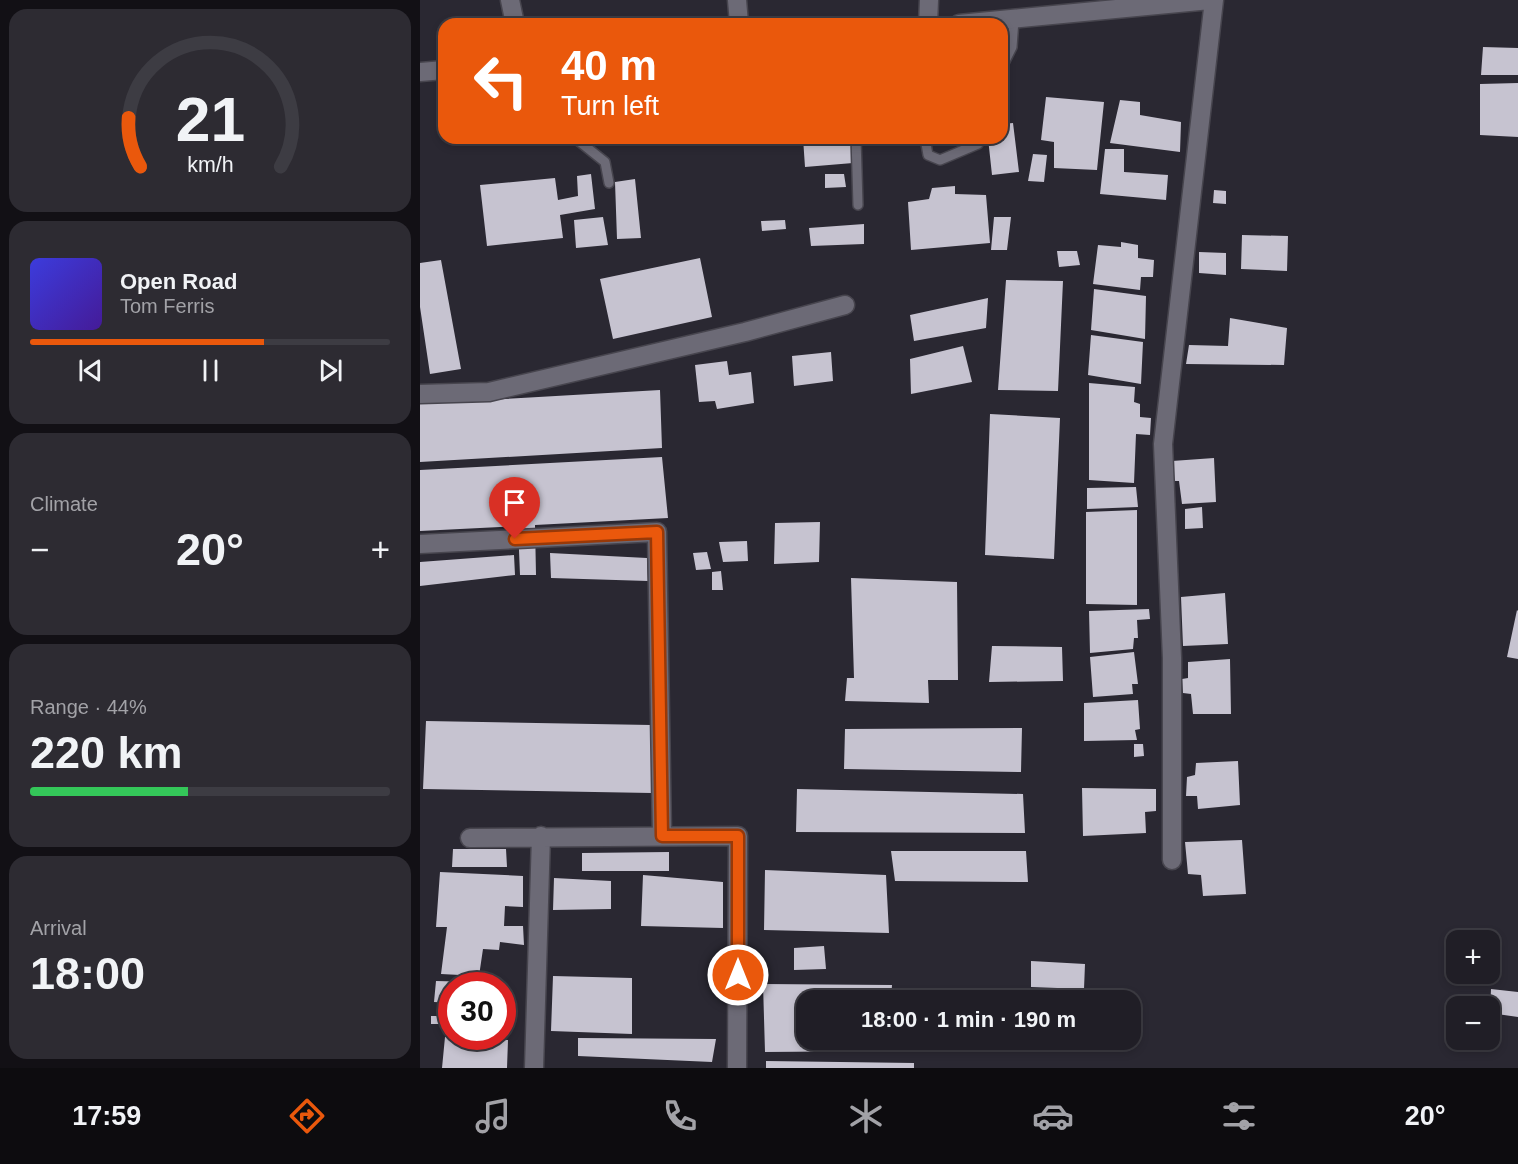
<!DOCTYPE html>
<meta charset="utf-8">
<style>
:root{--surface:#201e26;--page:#2d2b32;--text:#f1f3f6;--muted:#a2a2a7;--line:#3d3c43;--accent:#ea580c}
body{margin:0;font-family:Helvetica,sans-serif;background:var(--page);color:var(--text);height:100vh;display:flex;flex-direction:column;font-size:22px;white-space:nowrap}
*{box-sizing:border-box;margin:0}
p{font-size:20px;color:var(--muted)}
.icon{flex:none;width:33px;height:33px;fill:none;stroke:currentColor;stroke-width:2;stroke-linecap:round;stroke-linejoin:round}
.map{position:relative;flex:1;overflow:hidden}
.sheet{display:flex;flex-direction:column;gap:9px;padding:9px;background:#121015;width:420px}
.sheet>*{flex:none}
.hud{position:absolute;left:18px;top:18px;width:570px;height:126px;border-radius:18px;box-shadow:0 3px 9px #0003,0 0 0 2px var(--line);background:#ea580c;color:#fff;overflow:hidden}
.tools{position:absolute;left:1026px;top:930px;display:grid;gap:12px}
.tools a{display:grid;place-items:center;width:54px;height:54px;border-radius:12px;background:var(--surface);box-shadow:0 3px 9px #0003,0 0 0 2px var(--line);font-size:30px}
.speed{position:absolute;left:18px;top:972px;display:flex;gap:12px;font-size:30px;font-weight:700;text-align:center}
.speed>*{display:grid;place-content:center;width:78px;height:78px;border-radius:50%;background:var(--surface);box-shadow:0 3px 9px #0003,0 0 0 2px var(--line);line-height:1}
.speed .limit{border:9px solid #d22;background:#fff;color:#111}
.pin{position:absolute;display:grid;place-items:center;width:51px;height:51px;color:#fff;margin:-62px -26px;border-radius:50% 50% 50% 0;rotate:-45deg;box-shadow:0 0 6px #0007}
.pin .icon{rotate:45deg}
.me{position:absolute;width:66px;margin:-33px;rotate:0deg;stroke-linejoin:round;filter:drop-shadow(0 0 4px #0008)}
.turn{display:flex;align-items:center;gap:21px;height:126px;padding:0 24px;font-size:27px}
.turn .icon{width:78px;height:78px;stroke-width:2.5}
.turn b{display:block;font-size:42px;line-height:51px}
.big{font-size:45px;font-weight:700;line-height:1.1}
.sheet .tile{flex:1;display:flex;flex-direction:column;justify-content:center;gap:9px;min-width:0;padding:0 21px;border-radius:18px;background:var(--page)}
.sheet .dial{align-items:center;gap:0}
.dial svg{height:156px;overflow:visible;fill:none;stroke:var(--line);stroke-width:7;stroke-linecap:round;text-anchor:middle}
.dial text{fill:var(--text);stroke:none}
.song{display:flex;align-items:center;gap:18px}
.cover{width:72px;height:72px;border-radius:9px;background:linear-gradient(135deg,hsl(240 70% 55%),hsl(260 70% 35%))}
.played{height:6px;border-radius:3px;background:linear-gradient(90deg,var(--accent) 65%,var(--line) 65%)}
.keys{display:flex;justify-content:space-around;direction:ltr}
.heat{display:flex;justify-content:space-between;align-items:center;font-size:33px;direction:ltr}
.charge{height:9px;border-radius:4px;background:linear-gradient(90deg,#34c759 44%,var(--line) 0)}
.trip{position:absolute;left:376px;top:990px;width:345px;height:60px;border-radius:18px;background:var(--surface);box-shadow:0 3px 9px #0003,0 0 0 2px var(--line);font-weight:700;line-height:60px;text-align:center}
.menu{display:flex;height:96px;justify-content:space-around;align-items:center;background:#0d0c0f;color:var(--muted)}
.menu .icon{width:42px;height:42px}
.menu .active{color:var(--accent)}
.menu b{font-size:27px;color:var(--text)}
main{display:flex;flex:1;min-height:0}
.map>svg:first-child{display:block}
</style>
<main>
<section class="sheet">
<div class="tile dial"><svg viewBox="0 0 100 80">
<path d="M14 69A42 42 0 1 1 86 69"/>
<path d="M14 69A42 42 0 0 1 8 44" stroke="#ea580c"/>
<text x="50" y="56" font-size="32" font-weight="700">21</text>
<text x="50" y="72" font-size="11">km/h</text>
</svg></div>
<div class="tile">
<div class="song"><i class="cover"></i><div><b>Open Road</b><p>Tom Ferris</p></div></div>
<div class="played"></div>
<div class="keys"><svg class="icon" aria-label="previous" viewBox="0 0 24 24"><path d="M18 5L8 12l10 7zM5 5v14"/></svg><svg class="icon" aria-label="pause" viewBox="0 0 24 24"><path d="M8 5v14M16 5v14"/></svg><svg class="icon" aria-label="next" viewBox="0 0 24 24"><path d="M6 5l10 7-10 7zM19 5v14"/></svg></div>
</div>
<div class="tile"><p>Climate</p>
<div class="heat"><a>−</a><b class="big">20°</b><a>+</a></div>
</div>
<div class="tile"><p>Range · 44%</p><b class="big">220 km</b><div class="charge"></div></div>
<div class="tile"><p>Arrival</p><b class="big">18:00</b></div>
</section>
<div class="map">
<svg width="1098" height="1068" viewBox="0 0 1098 1068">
<rect width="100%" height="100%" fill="#2a2832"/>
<path fill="#c6c3d0" d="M 1063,47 L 1098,48 L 1098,75 L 1061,75 Z
M 1098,83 L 1098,137 L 1060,135 L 1060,84 Z
M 626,97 L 684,102 L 677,170 L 634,168 L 634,142 L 621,140 Z
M 700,100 L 720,102 L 720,115 L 761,122 L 760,152 L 690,143 Z
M 593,123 L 599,172 L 572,175 L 568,138 L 582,138 L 582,124 Z
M 383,138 L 430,138 L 433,163 L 385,167 Z
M 685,149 L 704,149 L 704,172 L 748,175 L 746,200 L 680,194 Z
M 613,154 L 627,155 L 624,182 L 608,181 Z
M 171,174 L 175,209 L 140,215 L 143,238 L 67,246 L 60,185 L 135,178 L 138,200 L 158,196 L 157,176 Z
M 405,174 L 424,174 L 426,187 L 405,188 Z
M 215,179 L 221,238 L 197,239 L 195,182 Z
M 535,186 L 535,194 L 566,195 L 570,243 L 491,250 L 488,202 L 509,199 L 512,188 Z
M 794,190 L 806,191 L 806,204 L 793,203 Z
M 183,217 L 188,245 L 156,248 L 154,220 Z
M 574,217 L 591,217 L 587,250 L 571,250 Z
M 365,220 L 366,229 L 342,231 L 341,221 Z
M 444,224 L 444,244 L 391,246 L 389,228 Z
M 822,235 L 868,236 L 867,271 L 821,269 Z
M 701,242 L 718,245 L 718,258 L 734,260 L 733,277 L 721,277 L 720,290 L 673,284 L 678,245 L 701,247 Z
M 637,251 L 657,251 L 660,265 L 639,267 Z
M 779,252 L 806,253 L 806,275 L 779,273 Z
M 280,258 L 292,317 L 193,339 L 180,279 Z
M 21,260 L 41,369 L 10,374 L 0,307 L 0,263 Z
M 586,280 L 643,281 L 638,391 L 578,390 Z
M 674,289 L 726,296 L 725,339 L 671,330 Z
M 568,298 L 566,328 L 494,341 L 490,315 Z
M 810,318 L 867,328 L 864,365 L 766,364 L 769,345 L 808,346 Z
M 671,335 L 723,342 L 721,384 L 668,375 Z
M 543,346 L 552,382 L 491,394 L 490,359 Z
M 411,352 L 413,381 L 374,386 L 372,356 Z
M 307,361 L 309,375 L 331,372 L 334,403 L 297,409 L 295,401 L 279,402 L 275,365 Z
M 669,383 L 715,387 L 714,402 L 720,404 L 720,417 L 731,418 L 730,435 L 716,434 L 714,483 L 669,480 Z
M 240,390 L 242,448 L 0,462 L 0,404 Z
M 570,414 L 640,418 L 634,559 L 565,555 Z
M 242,457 L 248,518 L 115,525 L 116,575 L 100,575 L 98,526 L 0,531 L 0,470 Z
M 794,458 L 796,502 L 762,504 L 759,481 L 753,481 L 752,461 Z
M 716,487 L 718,507 L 667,509 L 667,488 Z
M 782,507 L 783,528 L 765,529 L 765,509 Z
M 717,510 L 717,605 L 666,604 L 666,512 Z
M 400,522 L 399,562 L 354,564 L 355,523 Z
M 327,541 L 328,561 L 303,562 L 299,542 Z
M 287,552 L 291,569 L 276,570 L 273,553 Z
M 130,553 L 227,558 L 228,581 L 131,578 Z
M 94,555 L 95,575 L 0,586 L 0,562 Z
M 301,571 L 303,590 L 292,590 L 292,572 Z
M 431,578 L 537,582 L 538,680 L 508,680 L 509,703 L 425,701 L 427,678 L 434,678 Z
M 805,593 L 808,644 L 763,646 L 761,597 Z
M 729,609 L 730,619 L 717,620 L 718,638 L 714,638 L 713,649 L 670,653 L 669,611 Z
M 1097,610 L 1098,611 L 1098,659 L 1087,657 Z
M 572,646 L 642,647 L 643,681 L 569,682 Z
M 714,652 L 718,684 L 712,684 L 713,694 L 673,697 L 670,657 Z
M 810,659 L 811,714 L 773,714 L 771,694 L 763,693 L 762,679 L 768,678 L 768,662 Z
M 718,700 L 720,729 L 715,730 L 717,740 L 664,741 L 664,703 Z
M 6,721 L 231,725 L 232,793 L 3,789 Z
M 602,728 L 601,772 L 424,769 L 425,729 Z
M 714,744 L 723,744 L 724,756 L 714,757 Z
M 818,761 L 820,805 L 778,809 L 777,796 L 766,796 L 767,777 L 775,775 L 776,763 Z
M 662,788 L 736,789 L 736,811 L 725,812 L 726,833 L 663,836 Z
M 377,789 L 603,794 L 605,833 L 376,832 Z
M 822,840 L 826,894 L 783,896 L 781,875 L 768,874 L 765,842 Z
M 33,849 L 86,849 L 87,867 L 32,867 Z
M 471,851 L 606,851 L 608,882 L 475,881 Z
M 249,852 L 249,871 L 162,871 L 162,853 Z
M 345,870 L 466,875 L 469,933 L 344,930 Z
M 20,872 L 103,876 L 103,907 L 85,906 L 84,926 L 103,926 L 104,945 L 80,942 L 79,950 L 63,949 L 59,976 L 21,974 L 27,927 L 16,927 Z
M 223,875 L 303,882 L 303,928 L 221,926 Z
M 134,878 L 191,881 L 191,909 L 133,910 Z
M 404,946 L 406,969 L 374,970 L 374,948 Z
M 611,961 L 665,964 L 664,989 L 611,987 Z
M 133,976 L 212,978 L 212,1034 L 131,1031 Z
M 16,981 L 57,982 L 57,986 L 32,986 L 32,1003 L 14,1002 Z
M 343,984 L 472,985 L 471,1000 L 387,1000 L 387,1040 L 471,1040 L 471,1051 L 345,1052 Z
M 1071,989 L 1098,992 L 1098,1017 L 1070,1013 Z
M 11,1016 L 25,1016 L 25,1024 L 11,1024 Z
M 25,1037 L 88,1040 L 87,1068 L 22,1068 Z
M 158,1038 L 296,1039 L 292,1062 L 158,1056 Z
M 346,1061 L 494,1063 L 494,1068 L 346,1068 Z"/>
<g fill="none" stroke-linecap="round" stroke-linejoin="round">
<g stroke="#47454e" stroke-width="12">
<path id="service" d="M 582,67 L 592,47 L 594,20
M 155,138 L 185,162 L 189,183
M 436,138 L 438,205
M 505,138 L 508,155 L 520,160 L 558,144"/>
</g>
<g stroke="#47454e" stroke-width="21">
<path id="minor" d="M 90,0 L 95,24
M 317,0 L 319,24
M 508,24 L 509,0
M 539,24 L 790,0
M 0,72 L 24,70
M 0,394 L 69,392 L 325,332 L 425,305
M 0,544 L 237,532 L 242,836
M 50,838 L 318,836 L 317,1068
M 752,860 L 752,658 L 743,444 L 794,0
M 114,1068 L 121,836"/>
</g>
<use href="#service" stroke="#6c6a76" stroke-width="9"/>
<use href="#minor" stroke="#6c6a76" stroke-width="18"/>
</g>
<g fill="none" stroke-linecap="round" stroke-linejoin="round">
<g stroke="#983908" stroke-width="15">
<path id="route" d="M 95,539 L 237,532 L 242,836 L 318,836 L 318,975"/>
</g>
<use href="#route" stroke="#ea580c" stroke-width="10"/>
</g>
</svg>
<div class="tools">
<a>+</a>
<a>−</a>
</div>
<div class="speed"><div class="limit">30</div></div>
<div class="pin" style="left:95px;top:539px;background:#d93025"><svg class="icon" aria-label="arrive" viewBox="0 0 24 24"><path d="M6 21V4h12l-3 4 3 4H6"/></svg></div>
<svg class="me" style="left:318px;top:975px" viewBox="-20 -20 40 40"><circle r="17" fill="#ea580c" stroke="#fff" stroke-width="3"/><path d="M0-11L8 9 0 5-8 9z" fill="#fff"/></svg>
<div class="trip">18:00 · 1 min · 190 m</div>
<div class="hud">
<div class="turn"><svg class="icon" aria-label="left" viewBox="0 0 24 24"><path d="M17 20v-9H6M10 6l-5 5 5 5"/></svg><div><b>40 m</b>Turn left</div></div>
</div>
</div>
</main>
<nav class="menu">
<b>17:59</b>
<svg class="icon active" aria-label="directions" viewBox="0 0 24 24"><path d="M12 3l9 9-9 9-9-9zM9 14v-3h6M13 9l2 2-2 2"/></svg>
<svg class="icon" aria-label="music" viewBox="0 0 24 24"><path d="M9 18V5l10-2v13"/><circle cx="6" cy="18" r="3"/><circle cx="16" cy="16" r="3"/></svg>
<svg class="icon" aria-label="phone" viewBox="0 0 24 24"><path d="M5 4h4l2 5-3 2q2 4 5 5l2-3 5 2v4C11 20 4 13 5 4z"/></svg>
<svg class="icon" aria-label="climate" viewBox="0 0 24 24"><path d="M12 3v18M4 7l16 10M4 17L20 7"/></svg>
<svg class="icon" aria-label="car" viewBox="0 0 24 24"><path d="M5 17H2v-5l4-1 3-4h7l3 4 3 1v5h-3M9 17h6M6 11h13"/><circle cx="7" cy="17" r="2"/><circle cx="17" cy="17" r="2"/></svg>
<svg class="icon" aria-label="filters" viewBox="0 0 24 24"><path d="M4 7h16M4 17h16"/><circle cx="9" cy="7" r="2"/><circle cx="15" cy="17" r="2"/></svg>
<b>20°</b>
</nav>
